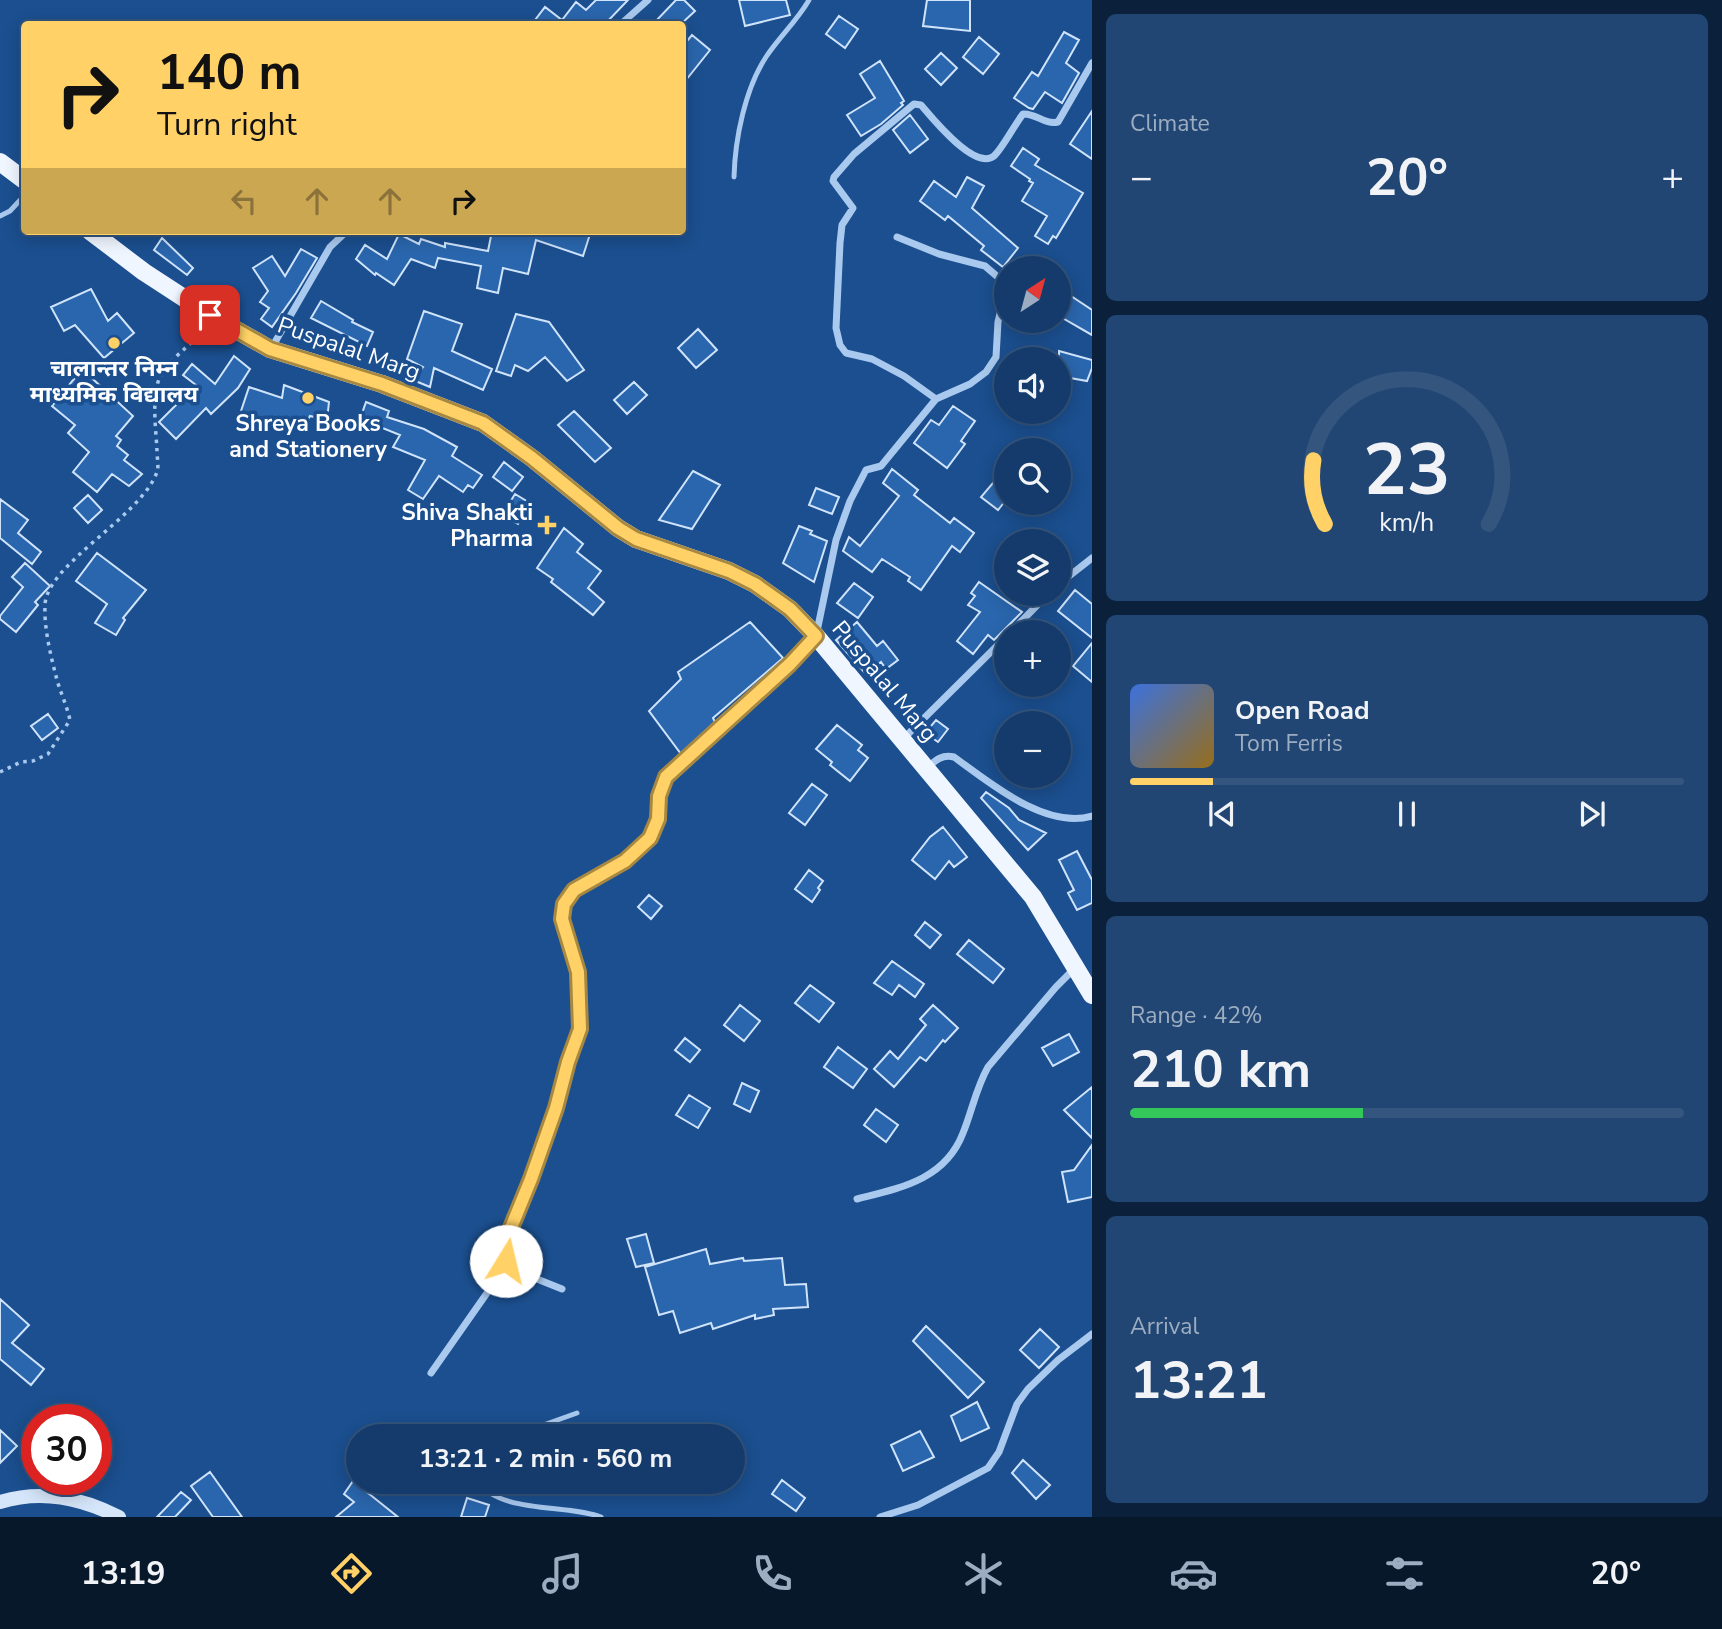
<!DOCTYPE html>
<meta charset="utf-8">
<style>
:root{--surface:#143b6b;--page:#214673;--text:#f1f3f6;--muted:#9dadc1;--line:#33557e;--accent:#ffd166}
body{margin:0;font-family:"Nunito Sans","Noto Sans Devanagari",sans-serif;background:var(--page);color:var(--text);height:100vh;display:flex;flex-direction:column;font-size:26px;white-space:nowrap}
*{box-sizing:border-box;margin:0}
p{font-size:23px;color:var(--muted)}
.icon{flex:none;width:38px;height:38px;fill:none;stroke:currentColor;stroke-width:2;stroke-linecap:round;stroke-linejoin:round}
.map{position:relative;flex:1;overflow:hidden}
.drawer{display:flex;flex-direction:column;gap:14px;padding:14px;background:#0b203b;width:630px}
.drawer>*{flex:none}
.top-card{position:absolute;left:21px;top:21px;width:665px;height:214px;border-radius:7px;box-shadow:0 4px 18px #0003,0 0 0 2px var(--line);background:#ffd166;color:#111;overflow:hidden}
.needle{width:46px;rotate:36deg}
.controls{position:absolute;left:994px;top:256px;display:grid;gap:14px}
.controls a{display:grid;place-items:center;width:77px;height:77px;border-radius:50%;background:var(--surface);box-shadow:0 4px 18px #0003,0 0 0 2px var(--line);font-size:35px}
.speed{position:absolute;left:21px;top:1404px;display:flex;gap:14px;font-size:35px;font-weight:700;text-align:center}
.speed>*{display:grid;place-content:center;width:91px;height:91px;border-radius:50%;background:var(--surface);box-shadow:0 4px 18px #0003,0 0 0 2px var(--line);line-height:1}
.speed .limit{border:10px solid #d22;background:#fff;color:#111}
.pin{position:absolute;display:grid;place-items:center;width:60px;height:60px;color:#fff;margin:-30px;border-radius:14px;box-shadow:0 4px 10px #0006}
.me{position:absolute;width:77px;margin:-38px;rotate:9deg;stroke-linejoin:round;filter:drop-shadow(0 0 5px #0008)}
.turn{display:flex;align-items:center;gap:24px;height:147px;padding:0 21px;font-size:32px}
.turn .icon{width:91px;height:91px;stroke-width:2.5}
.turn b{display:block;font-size:49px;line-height:60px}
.lanes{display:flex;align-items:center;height:66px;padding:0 21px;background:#0003;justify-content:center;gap:35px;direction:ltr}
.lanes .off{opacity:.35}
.big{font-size:52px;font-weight:700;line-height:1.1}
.drawer .widget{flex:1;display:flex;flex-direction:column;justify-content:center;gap:10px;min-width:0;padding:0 24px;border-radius:10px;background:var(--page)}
.drawer .dial{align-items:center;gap:0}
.dial svg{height:182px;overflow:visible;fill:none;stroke:var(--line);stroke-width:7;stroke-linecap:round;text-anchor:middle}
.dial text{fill:var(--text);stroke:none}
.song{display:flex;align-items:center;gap:21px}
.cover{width:84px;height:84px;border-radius:10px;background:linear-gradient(135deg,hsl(220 70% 55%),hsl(40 70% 35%))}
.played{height:7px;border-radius:4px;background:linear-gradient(90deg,var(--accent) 15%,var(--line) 15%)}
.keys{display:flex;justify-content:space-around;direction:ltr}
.heat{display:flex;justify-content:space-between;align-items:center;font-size:38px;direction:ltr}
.charge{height:10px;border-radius:5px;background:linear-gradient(90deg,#34c759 42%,var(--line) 0)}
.trip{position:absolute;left:346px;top:1424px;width:399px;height:70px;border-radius:35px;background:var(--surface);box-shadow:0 4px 18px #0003,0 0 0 2px var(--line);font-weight:700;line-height:70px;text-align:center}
.menu{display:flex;height:112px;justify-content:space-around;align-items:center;background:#08182b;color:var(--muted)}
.menu .icon{width:49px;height:49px}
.menu .active{color:var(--accent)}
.menu b{font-size:32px;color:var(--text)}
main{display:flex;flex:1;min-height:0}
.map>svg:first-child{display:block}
</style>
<main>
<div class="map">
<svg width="1092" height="1517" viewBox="0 0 1092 1517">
<rect width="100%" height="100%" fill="#1b4f8f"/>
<path fill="#2a66ad" stroke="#cfe3fa" stroke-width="2" d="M 596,0 L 628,0 L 605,24 L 532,24 L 545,7 L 562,20 L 576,2 L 586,10 Z
M 676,0 L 684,0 L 695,11 L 681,24 L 653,24 Z
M 739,0 L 786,0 L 790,15 L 745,26 Z
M 927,0 L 970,0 L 970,31 L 923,26 Z
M 839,16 L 858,29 L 845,48 L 826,34 Z
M 1064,32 L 1079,40 L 1066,63 L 1079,73 L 1062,103 L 1045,92 L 1033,109 L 1029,108 L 1014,98 L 1032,72 L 1038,76 Z
M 692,35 L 710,50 L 682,85 L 682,47 Z
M 979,37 L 999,54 L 983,74 L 963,57 Z
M 941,53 L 957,68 L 941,85 L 925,69 Z
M 880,61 L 904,101 L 901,103 L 903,105 L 881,124 L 861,136 L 847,115 L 875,98 L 860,74 Z
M 1092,111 L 1092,159 L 1070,144 Z
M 910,115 L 928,139 L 910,153 L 893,130 Z
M 1023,148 L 1039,159 L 1035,165 L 1083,193 L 1056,238 L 1053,236 L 1048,244 L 1035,236 L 1047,216 L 1022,201 L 1033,183 L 1029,181 L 1030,179 L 1011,166 Z
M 967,177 L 984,186 L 972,208 L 1018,248 L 1003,267 L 981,250 L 984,246 L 948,216 L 945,220 L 920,201 L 934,181 L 956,197 Z
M 492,231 L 591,231 L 583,256 L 536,240 L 528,274 L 503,268 L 498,293 L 477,288 L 481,266 L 438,258 L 435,268 L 411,259 L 394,285 L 376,273 L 375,275 L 356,259 L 365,245 L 387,259 L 399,234 L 419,244 L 421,239 L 445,247 L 445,243 L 488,251 Z
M 162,238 L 193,268 L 187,275 L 154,250 Z
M 301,249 L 317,258 L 296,293 L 272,327 L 261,319 L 269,308 L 260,302 L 268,291 L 253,268 L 272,256 L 285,276 Z
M 1059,288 L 1092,310 L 1092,335 L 1059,316 Z
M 91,289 L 108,321 L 117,313 L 134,333 L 104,358 L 75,325 L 64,331 L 51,307 Z
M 321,301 L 353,320 L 352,322 L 373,332 L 367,346 L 311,318 Z
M 424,311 L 462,324 L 452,351 L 492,369 L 483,390 L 434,368 L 430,387 L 413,380 L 423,367 L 407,359 Z
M 516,314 L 549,322 L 584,370 L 567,381 L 545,357 L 528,371 L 515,365 L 511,376 L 496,371 Z
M 698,329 L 717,350 L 696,368 L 678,348 Z
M 1059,351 L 1092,360 L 1092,368 L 1087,381 L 1059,376 Z
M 234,356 L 250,369 L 238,388 L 211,414 L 206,408 L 176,439 L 159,422 L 196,385 L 183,375 L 192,364 L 215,384 Z
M 82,369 L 133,416 L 116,436 L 121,440 L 117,446 L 128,455 L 124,460 L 142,474 L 129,486 L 112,474 L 97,492 L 73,472 L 89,452 L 68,433 L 75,425 L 52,406 Z
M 634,382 L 647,395 L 627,414 L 614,400 Z
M 284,385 L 329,402 L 327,420 L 310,416 L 307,422 L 268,418 L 264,425 L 239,417 L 249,387 L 282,398 Z
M 366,402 L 389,411 L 387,417 L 424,429 L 457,447 L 452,456 L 482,475 L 473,488 L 468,485 L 463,492 L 439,476 L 423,499 L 408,490 L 425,460 L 393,447 L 400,435 L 360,419 Z
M 953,406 L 975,421 L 961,441 L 965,444 L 947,468 L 914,443 L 931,420 L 939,425 Z
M 574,411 L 611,448 L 595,462 L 558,425 Z
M 504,462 L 523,477 L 512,491 L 493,477 Z
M 892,469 L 918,490 L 914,495 L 950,523 L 954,518 L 974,533 L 960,552 L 952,546 L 921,590 L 908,581 L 910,577 L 882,559 L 872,572 L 843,551 L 849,537 L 860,546 L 899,496 L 883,483 Z
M 693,471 L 720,485 L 692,529 L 659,520 Z
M 998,477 L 1006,483 L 1006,500 L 998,510 L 981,497 Z
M 816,488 L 839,497 L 832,514 L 809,505 Z
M 515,494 L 530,503 L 518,524 L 502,515 Z
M 88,495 L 102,510 L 88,523 L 74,508 Z
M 0,499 L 28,520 L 18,533 L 41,552 L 32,564 L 0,538 Z
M 799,526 L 812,531 L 810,534 L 827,541 L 814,582 L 783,563 Z
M 564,528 L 583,544 L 577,552 L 601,571 L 588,588 L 604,602 L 593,615 L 551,582 L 553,579 L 537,568 Z
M 97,553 L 146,590 L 123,618 L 125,620 L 116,635 L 95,623 L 107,604 L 76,581 Z
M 25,563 L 50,586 L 35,602 L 38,605 L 16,632 L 0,619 L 0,616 L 23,587 L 12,577 Z
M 979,582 L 1022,612 L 994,640 L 988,635 L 973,654 L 957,641 L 980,612 L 968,605 L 975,596 L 971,593 Z
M 854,583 L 873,597 L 858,618 L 837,603 Z
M 1075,590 L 1092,604 L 1092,638 L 1058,611 Z
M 750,622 L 783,658 L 713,718 L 715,722 L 681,754 L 649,711 L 681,679 L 678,672 Z
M 857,622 L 877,646 L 883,641 L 898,660 L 886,669 L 881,662 L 866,674 L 836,640 Z
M 1092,643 L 1092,682 L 1073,666 Z
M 48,714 L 58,728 L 42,740 L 31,726 Z
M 936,720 L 948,729 L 938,742 L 925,733 Z
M 837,725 L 862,745 L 858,750 L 868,758 L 850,781 L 830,765 L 832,762 L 816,749 Z
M 812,784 L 827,795 L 805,825 L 789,813 Z
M 986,792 L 1009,808 L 1019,820 L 1046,833 L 1028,850 L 981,798 Z
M 943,827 L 967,857 L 954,867 L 949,861 L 935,879 L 912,860 L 930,837 Z
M 1077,851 L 1092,880 L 1092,903 L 1077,910 L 1068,893 L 1074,890 L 1059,860 Z
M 809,870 L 823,881 L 818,888 L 820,890 L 812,902 L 795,889 Z
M 649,895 L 662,906 L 651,919 L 638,907 Z
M 925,922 L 941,935 L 930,948 L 915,935 Z
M 969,940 L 1004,969 L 993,983 L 957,954 Z
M 892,961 L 924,984 L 915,997 L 899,985 L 892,995 L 874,983 Z
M 810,985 L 834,1003 L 819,1022 L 795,1003 Z
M 740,1005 L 760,1021 L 744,1041 L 724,1025 Z
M 933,1005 L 958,1028 L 945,1042 L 943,1040 L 926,1061 L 920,1057 L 894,1087 L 874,1069 L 890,1051 L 898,1059 L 926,1025 L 920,1019 Z
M 1069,1034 L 1079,1052 L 1053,1066 L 1042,1048 Z
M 685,1038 L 700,1050 L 690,1062 L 675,1050 Z
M 838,1047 L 867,1069 L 853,1088 L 824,1067 Z
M 742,1083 L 759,1091 L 750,1112 L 734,1104 Z
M 1092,1087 L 1092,1138 L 1064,1110 Z
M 689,1095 L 710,1108 L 698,1128 L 676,1115 Z
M 876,1109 L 898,1125 L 886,1142 L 864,1125 Z
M 1092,1145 L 1092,1197 L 1068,1202 L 1062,1172 L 1074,1170 Z
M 646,1234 L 654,1263 L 636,1267 L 627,1239 Z
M 706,1249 L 710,1264 L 743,1258 L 744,1261 L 782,1258 L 785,1285 L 806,1284 L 808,1307 L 773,1309 L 774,1315 L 755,1319 L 755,1315 L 713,1329 L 711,1323 L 680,1333 L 673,1311 L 659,1315 L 645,1267 Z
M 0,1299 L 29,1325 L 12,1343 L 44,1369 L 31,1385 L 0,1359 Z
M 926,1326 L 984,1382 L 968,1398 L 913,1341 Z
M 1040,1329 L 1059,1347 L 1039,1368 L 1020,1350 Z
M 977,1402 L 989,1428 L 961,1441 L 951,1416 Z
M 0,1430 L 17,1446 L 0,1463 Z
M 920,1431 L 934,1457 L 903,1471 L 891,1445 Z
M 1023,1460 L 1050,1485 L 1036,1499 L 1012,1473 Z
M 210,1472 L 242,1517 L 213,1517 L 191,1486 Z
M 782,1480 L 805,1498 L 796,1511 L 772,1494 Z
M 353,1481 L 398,1517 L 336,1517 L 354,1502 L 344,1494 Z
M 181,1492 L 191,1500 L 175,1517 L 157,1517 Z
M 467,1498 L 489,1505 L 485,1517 L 461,1517 Z"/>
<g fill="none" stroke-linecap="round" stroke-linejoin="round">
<path stroke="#a9c9ee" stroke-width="3.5" stroke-dasharray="3.5 5" stroke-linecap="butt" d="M 0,772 L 21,762 L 33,761 L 48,754 L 70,720 C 67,706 61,694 57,680 C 51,657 44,629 45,606 C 45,565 140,518 157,472 C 159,467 157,457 157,451 C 156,429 152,404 158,382 C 165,360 191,348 202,329"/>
<path stroke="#a9c9ee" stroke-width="5" d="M 734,177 C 735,139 745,89 766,57 C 779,37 797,21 809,0
M 0,216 L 10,211 L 24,196
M 510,1437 L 577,1413
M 479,1482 C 500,1514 568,1504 601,1517"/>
<path stroke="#a9c9ee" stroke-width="7" d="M 621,24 L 648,0
M 897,237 L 939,254 L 985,266 L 1006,284
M 271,349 L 330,247 L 347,231
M 936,399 L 904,376 L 872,359 L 846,353 L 840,345 L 836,328 L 840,243 L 842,225 L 853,208 L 833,181 L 834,177 L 854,154 L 914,104 L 921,105 C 932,118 975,171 994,156 C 1002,149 1015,124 1023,114 C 1036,113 1044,125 1058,122 L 1092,63
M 1059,584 L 1092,558
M 1011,632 L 1049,593
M 903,739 L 1006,637
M 926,769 C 935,761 941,754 954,757 C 990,783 1046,830 1092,816
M 857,1199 C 900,1188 945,1180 963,1133 C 972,1111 976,1088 988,1067 L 1056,987 L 1075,968
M 562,1289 L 512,1269 L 506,1261 L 505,1253 L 506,1240 L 531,1179 L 557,1108 L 568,1062 L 580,1029 L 578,972 L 561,912 L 568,897 L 574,890 L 625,861 L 650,838 L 658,819 L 659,796 L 666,777 L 790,664 L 816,636 L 836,540 L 850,501 L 866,470 L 881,466 L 936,399 L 970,384 L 986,372 L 996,357 L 998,322 L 1006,288
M 431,1373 L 508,1263
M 880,1517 L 918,1505 L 988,1468 L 999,1452 L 1017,1404 L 1028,1389 L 1058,1360 L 1092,1334"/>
<path stroke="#d6e6fa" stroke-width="14" d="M 0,1502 C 42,1489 81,1498 119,1517"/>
<path stroke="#f0f6ff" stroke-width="18" d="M 0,162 L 24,180
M 90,231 L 144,272 L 210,315 L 270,349 L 382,384 L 483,423 L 532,458 L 618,528 L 636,539 L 729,571 L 755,584 L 790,609 L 816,636 L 1033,897 L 1092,995"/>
</g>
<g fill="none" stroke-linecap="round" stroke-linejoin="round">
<g stroke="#a68842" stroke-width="18">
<path id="route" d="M 210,315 L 270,349 L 382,384 L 483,423 L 532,458 L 618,528 L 636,539 L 729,571 L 755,584 L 790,609 L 816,636 L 790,664 L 666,777 L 659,796 L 658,819 L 650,838 L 625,861 L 574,890 L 564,904 L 562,919 L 578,972 L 580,1029 L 568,1062 L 556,1108 L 531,1179 L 506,1240 L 506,1261"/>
</g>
<use href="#route" stroke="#ffd166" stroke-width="12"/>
</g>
<g fill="#ffd166" stroke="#1b4f8f" stroke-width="2.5">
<circle cx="114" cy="343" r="7"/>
<circle cx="308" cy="398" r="7"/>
<path d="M543.5 514.5h7v7h7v7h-7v7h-7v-7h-7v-7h7z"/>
</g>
<g text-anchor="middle" stroke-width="7" stroke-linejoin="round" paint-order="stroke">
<g font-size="23" fill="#fff" stroke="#1b4f8f">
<text transform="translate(349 348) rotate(19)" y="8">Puspalal Marg</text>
<text transform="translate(885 681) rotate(50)" y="8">Puspalal Marg</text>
</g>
<g font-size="23" font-weight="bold" fill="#fff" stroke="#1b4f8f">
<text x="114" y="376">चालान्तर निम्न<tspan x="114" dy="26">माध्यमिक विद्यालय</tspan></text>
<text x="308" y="431">Shreya Books<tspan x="308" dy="26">and Stationery</tspan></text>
<text x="533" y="520" text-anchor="end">Shiva Shakti<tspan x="533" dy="26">Pharma</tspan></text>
</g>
</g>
</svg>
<div class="controls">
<a><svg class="needle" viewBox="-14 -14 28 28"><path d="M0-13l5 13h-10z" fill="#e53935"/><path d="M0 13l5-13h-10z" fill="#9dadc1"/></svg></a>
<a><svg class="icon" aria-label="sound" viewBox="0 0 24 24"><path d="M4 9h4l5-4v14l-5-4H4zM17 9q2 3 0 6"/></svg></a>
<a><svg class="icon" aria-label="search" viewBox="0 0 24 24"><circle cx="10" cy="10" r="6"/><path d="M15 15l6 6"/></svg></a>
<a><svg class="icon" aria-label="layers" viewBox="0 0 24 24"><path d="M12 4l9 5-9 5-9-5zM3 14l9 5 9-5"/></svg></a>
<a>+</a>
<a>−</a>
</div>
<div class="speed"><div class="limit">30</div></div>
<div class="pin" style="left:210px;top:315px;background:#d93025"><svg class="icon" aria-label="arrive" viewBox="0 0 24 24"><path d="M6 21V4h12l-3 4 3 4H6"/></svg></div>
<svg class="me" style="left:506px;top:1261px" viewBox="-20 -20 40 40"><circle r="19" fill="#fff"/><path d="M0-13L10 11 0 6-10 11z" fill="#ffd166"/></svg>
<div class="trip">13:21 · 2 min · 560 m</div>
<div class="top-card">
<div class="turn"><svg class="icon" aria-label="right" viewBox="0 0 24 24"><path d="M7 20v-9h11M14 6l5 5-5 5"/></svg><div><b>140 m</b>Turn right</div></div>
<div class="lanes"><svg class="icon off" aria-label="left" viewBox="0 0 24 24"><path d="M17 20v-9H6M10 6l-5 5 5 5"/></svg><svg class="icon off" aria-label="ahead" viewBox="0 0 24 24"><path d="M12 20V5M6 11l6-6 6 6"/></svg><svg class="icon off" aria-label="ahead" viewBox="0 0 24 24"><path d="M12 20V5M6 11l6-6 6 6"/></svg><svg class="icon" aria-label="right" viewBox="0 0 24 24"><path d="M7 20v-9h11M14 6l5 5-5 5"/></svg></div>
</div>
</div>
<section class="drawer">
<div class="widget"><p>Climate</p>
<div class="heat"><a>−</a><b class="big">20°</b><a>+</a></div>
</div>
<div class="widget dial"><svg viewBox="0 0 100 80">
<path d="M14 69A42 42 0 1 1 86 69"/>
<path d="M14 69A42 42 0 0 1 9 41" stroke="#ffd166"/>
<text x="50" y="56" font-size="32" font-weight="700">23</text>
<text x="50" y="72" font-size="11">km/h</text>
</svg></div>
<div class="widget">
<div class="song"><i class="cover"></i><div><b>Open Road</b><p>Tom Ferris</p></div></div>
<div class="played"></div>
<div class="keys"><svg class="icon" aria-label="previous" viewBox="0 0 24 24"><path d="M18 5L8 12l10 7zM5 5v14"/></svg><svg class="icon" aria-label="pause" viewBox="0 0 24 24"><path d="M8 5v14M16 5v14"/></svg><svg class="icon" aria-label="next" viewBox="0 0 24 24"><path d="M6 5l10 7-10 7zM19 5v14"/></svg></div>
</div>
<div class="widget"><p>Range · 42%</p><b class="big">210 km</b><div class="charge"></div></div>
<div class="widget"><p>Arrival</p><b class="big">13:21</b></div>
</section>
</main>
<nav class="menu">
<b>13:19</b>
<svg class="icon active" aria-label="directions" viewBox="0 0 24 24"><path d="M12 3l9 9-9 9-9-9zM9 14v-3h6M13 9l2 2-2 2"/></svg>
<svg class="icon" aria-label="music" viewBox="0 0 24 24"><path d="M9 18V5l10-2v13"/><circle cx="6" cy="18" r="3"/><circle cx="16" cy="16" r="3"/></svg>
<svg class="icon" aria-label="phone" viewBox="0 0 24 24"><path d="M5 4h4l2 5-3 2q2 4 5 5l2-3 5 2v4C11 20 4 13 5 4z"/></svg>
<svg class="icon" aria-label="climate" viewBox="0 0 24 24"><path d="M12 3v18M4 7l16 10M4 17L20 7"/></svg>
<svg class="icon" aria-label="car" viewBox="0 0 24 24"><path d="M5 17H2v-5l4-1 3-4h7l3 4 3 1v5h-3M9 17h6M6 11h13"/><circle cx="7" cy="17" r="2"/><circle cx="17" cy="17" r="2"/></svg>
<svg class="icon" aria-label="filters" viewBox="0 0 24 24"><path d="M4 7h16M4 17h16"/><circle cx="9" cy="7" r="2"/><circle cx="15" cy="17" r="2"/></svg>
<b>20°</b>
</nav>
